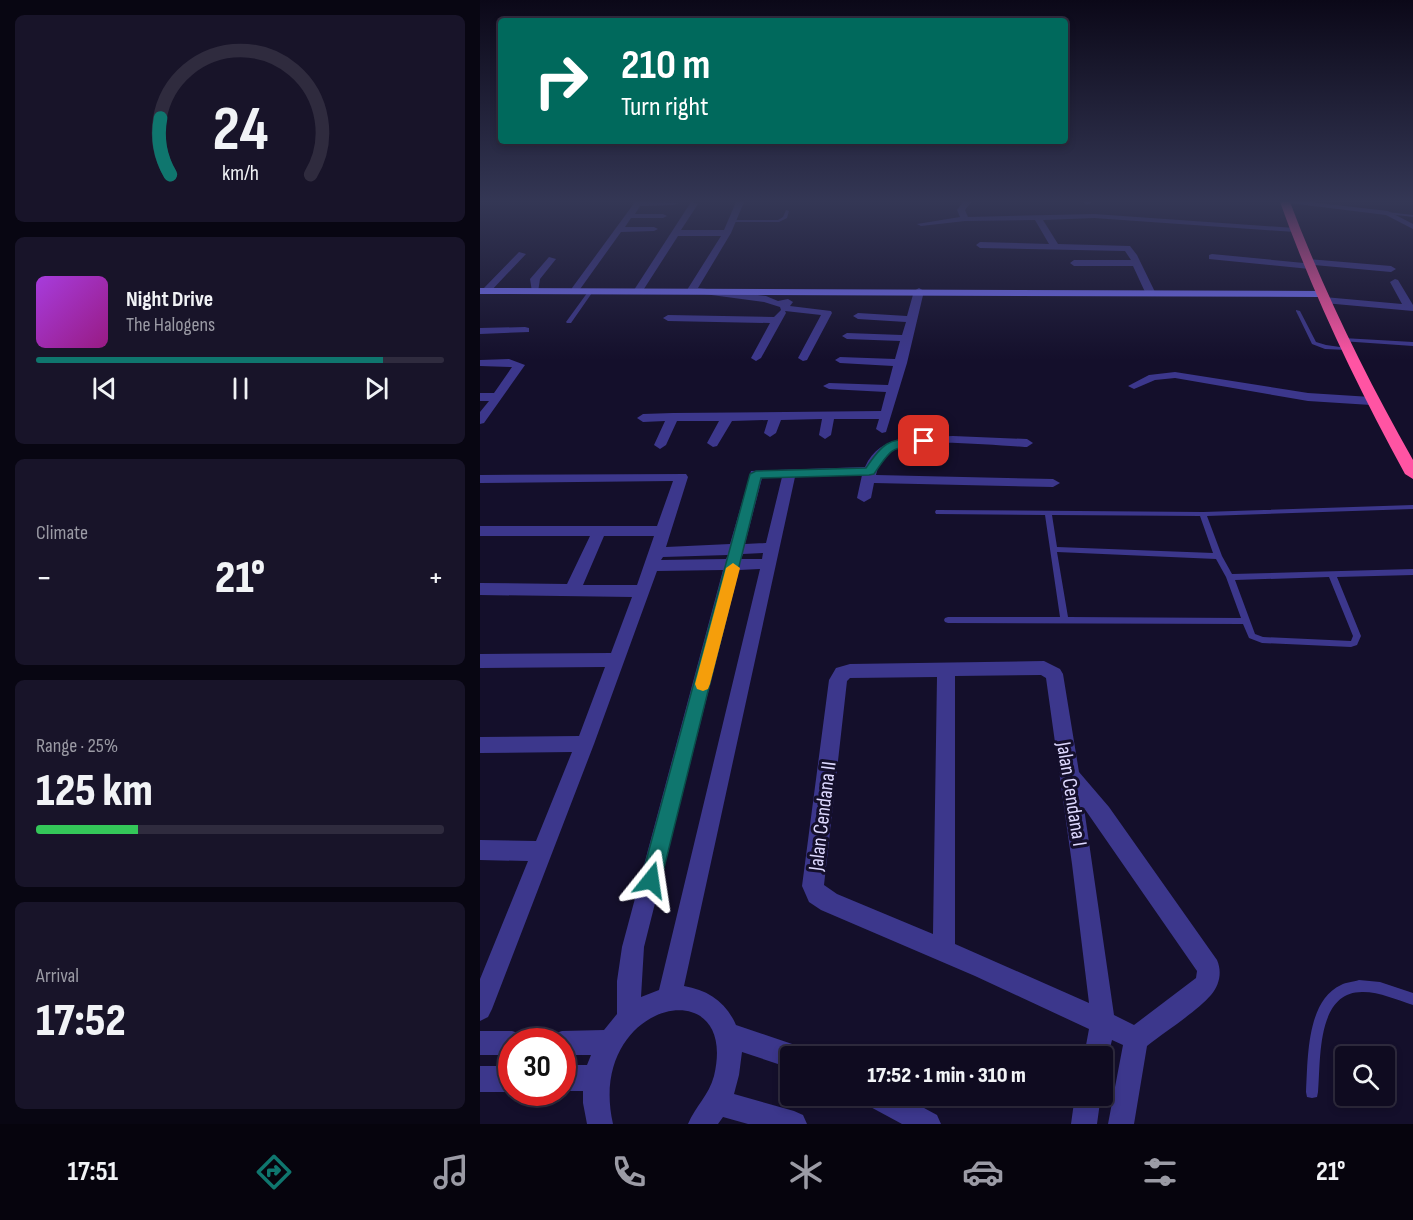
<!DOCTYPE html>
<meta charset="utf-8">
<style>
:root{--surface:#0f0b20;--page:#181429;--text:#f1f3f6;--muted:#9b9ba5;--line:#2f2b3e;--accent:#0f766e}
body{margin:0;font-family:"Sofia Sans Condensed",sans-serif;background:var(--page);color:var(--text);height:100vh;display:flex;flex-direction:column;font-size:22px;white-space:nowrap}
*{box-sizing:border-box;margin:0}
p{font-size:20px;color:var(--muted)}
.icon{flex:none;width:33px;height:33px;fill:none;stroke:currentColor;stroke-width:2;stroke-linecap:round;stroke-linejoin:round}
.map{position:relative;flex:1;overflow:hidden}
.sheet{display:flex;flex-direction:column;gap:15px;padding:15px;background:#080612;width:480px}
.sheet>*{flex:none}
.hud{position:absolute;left:18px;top:18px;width:570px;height:126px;border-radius:6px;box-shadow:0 3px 9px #0003,0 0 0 2px var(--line);background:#00695c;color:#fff;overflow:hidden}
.controls{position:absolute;left:855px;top:1046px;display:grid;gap:12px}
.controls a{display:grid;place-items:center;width:60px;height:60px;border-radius:6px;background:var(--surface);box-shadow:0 3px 9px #0003,0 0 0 2px var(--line);font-size:30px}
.speed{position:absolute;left:18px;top:1028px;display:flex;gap:12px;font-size:30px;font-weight:700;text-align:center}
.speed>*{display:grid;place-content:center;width:78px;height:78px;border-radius:50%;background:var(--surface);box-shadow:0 3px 9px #0003,0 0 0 2px var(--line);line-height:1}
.speed .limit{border:9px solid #d22;background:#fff;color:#111}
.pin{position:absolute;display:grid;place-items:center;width:51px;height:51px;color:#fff;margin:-26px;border-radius:12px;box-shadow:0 3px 9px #0006}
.me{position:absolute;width:66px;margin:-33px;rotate:15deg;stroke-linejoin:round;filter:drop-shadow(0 0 4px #0008)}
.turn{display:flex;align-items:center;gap:21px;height:126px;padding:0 24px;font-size:27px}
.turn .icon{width:78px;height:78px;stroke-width:2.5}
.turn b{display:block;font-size:42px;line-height:51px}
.big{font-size:45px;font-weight:800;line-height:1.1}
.sheet .card{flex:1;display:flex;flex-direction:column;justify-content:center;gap:9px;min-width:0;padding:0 21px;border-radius:9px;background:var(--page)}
.sheet .dial{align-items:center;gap:0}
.dial svg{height:156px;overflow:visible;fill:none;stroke:var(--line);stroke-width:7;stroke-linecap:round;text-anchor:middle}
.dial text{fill:var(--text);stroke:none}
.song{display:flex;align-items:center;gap:18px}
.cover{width:72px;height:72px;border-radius:9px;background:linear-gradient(135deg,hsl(280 70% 55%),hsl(310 70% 35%))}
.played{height:6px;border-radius:3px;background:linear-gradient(90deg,var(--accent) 85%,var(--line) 85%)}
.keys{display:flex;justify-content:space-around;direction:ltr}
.heat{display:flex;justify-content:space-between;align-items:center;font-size:33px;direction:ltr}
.charge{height:9px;border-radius:4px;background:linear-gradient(90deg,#34c759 25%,var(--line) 0)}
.trip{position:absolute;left:300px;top:1046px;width:333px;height:60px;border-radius:6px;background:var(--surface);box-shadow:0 3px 9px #0003,0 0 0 2px var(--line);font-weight:800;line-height:60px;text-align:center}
.tabs{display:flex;height:96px;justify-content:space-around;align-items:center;background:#06040d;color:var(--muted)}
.tabs .icon{width:42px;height:42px}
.tabs .current{color:var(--accent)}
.tabs b{font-size:27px;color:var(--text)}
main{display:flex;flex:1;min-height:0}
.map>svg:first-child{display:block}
</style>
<main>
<section class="sheet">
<div class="card dial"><svg viewBox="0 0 100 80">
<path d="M14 69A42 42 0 1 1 86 69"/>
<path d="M14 69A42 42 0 0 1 9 40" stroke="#0f766e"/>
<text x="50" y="56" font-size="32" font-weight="700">24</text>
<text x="50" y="72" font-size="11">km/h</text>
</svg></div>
<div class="card">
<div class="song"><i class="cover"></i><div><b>Night Drive</b><p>The Halogens</p></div></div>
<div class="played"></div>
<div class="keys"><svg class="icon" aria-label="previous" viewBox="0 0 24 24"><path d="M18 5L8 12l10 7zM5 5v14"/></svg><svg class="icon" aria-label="pause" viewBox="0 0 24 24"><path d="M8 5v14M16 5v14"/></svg><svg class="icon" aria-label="next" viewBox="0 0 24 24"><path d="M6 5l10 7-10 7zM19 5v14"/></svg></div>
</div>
<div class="card"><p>Climate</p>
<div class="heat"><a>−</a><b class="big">21°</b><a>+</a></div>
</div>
<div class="card"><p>Range · 25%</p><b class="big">125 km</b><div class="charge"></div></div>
<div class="card"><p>Arrival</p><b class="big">17:52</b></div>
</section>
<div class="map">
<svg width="933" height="1124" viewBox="0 0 933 1124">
<rect width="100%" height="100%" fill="#140f2b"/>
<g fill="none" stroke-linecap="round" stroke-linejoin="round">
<path fill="#3c378c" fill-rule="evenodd" d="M 306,210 L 309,211 L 307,218 L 299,222 L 252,222 L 250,221 L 252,220 L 298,220 L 303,217 Z
M 907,212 L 933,215 L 933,217 L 908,214 L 906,213 Z
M 110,289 L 114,290 L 91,323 L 87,323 L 86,322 Z
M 816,310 L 820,311 L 836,342 L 846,345 L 867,348 L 867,350 L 845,349 L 832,344 L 816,311 Z
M 863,338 L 933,342 L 933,346 L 861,341 L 861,339 Z
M 933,505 L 933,509 L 727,516 L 742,556 L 752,574 L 933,569 L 933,575 L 857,577 L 881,636 L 877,645 L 871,647 L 782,643 L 769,638 L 763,624 L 468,623 L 465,622 L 464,620 L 465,618 L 468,617 L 580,617 L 565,515 L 456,514 L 455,512 L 456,510 L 458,510 L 723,512 ZM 572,515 L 720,516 L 733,553 L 577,547 ZM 577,552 L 736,559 L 746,577 L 761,618 L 588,617 ZM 849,577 L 873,636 L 871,641 L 783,637 L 775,634 L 755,580 Z
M 879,980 L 900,982 L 933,993 L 933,1005 C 917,1000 900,992 883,992 C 836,991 841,1060 838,1092 L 837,1097 L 832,1098 L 827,1097 L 826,1092 C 828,1060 826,1001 861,985 C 866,982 873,982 879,980 Z"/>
<path fill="#3c378c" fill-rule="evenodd" d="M 155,202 L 198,203 L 194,205 L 160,206 L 155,214 L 183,214 L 187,216 L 183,218 L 151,218 L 145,227 L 174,227 L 178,229 L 174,231 L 141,232 L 98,292 L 92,292 L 92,288 Z
M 211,202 L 218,204 L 201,230 L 244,230 L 256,202 L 264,202 L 251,233 L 218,288 L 286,296 L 298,301 L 308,299 L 313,302 L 310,306 L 351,311 L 352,313 L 327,360 L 323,361 L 318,358 L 341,315 L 305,311 L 306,313 L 281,358 L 276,361 L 271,358 L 290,323 L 188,321 L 183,318 L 188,315 L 294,317 L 301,310 L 300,307 L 284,302 L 209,292 L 207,290 L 241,236 L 198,236 L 162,292 L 156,292 L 154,290 Z
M 483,202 L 491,202 L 485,210 L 488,217 L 614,214 L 815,228 L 819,230 L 815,232 L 614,218 L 563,220 L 578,244 L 650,246 L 657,255 L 675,292 L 670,295 L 665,292 L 653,266 L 594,266 L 590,263 L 594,260 L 651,260 L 645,251 L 500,248 L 496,245 L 500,242 L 569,244 L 555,220 L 485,221 L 441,226 L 437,224 L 480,217 L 477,210 Z
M 603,202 L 611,202 L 611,203 L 607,205 Z
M 801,202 L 830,202 L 908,211 L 933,224 L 933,229 L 906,215 Z
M 39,252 L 46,254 L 9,293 L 3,293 L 3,289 Z
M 732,254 L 824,263 L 828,259 L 911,266 L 916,269 L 911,272 L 834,265 L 830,269 L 729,259 L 729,255 Z
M 69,257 L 76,259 L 60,279 L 58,292 L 52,292 L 50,279 Z
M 915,279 L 918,280 L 933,305 L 933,311 L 844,303 L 839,300 L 844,297 L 922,304 L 910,282 Z
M 439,288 L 444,291 L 427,363 L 406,432 L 402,433 L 396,429 L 399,419 L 354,419 L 351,435 L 345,439 L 339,435 L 342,419 L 301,420 L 296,433 L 290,437 L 284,433 L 288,420 L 252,421 L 237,446 L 233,447 L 227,443 L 239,421 L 197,421 L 186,445 L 180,449 L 174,445 L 185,421 L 163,422 L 157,418 L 163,414 L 193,413 L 401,411 L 406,392 L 349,389 L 343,386 L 349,383 L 408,385 L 413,366 L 360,363 L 355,360 L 360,357 L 415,359 L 420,341 L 367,339 L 362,336 L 367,333 L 422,335 L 426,322 L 378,319 L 373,316 L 378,313 L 427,316 L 434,291 Z
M 45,327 L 49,328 L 49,332 L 0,334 L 0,328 Z
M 29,359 L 45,365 L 4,423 L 0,424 L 0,412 L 9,401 L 0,401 L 0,393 L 14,393 L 32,367 L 0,366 L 0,360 Z
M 695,372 L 828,393 L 891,397 L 897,401 L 891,405 L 828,401 L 695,378 L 675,380 L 654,389 L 648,386 L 669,375 Z
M 473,436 L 547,439 L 553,443 L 547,447 C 517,446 432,436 409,451 C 401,456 398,467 396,475 L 573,479 L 580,483 L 573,487 L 394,483 L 391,498 L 384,502 L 377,498 L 382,475 L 315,477 L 204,986 C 228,990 246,1002 256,1025 L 321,1047 L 324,1056 L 310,1056 L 310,1068 L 262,1052 L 259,1075 L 254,1094 L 314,1111 L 323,1115 L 327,1124 L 268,1124 L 243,1117 L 238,1124 L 208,1124 C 215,1107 229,1095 234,1076 C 260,967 105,1001 133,1124 L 107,1124 L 103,1103 L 103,1091 L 82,1091 L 82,1065 L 107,1065 L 111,1055 L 82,1055 L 82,1041 L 70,1041 L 73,1034 L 82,1031 L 124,1030 L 137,1014 L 137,981 L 142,947 L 243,570 L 177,571 L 114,744 L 12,1009 L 8,1017 L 0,1021 L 0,979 L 48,861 L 0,860 L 0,840 L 56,841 L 92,752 L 0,753 L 0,737 L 99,736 L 125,667 L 0,668 L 0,654 L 131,653 L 152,597 L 0,595 L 0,583 L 87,584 L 110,536 L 0,536 L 0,526 L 177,526 L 193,481 L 0,483 L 0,475 L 206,474 L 208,477 L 186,547 L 250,544 L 271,471 L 385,467 C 400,432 441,437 473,436 ZM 302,477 L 286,543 L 265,544 L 282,478 ZM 124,536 L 174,536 L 157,585 L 103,585 ZM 283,553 L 282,559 L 261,559 L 263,554 ZM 248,555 L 246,559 L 181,560 L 183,557 ZM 280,569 L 179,990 L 161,997 L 164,947 L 259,570 Z
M 564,661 L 580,669 L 583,674 L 599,772 L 629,807 L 737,960 C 742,971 740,985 731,995 C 716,1012 686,1031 667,1046 L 654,1124 L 628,1124 L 643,1045 L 632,1040 L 628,1056 L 622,1066 L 622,1056 L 604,1056 L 609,1029 L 495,976 L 341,910 L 329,902 L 322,886 L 349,680 L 356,668 L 370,664 ZM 561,675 L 566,678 L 592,864 L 609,1003 L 475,944 L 475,676 ZM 457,677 L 453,934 L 357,894 L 344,885 L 367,681 L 370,678 ZM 604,808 L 717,971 L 716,978 L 654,1025 L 634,1015 Z
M 0,1031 L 32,1031 L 41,1034 L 44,1041 L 32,1041 L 32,1055 L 0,1055 Z
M 0,1066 L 32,1066 L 32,1092 L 0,1092 Z
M 381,1095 L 420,1095 L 457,1115 L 461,1124 L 422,1124 L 385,1104 Z
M 595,1095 L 621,1095 L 617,1124 L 591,1124 Z"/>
<path fill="#7570ff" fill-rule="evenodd" d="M 0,288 L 840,291 L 845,294 L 840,297 L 0,294 Z"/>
<path fill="#ff54a3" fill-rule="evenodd" d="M 800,202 L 810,202 C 844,292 886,377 933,460 L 933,479 L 925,474 C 877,386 834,297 800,202 Z"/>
</g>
<linearGradient id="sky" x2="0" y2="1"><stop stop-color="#0b0818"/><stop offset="0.56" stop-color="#343755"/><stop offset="1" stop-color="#343755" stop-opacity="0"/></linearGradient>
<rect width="933" height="360" fill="url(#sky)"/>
<path fill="#0f766e" stroke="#0a4d48" stroke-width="1.5" d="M 444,437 L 448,438 L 448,443 C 412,451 416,441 394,474 L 389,475 L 281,478 L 181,880 L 178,886 L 171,889 L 164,886 L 161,880 L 270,474 L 276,471 L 386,468 C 406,438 409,441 444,437 Z"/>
<path fill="#f59e0b" d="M 253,563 L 260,568 L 230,684 L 228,689 L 223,691 L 217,689 L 215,684 L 246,568 Z"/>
<g text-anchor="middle" stroke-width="6" stroke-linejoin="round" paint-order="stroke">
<g font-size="21" fill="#ded9ff" stroke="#140f2b">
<text transform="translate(592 794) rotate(81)" y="7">Jalan Cendana I</text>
<text transform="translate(342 816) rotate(-83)" y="7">Jalan Cendana II</text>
</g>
</g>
</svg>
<div class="controls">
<a><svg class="icon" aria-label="search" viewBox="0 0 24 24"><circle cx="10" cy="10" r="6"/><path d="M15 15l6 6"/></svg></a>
</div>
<div class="speed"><div class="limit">30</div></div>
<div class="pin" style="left:444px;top:441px;background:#d93025"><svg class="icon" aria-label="arrive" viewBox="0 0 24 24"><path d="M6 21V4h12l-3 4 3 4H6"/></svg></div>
<svg class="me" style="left:171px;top:880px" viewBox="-20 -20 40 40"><path d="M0-17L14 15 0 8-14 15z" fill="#0f766e" stroke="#fff" stroke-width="4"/></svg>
<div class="trip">17:52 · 1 min · 310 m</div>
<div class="hud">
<div class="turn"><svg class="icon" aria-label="right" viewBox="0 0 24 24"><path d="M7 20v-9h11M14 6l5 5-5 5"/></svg><div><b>210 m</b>Turn right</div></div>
</div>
</div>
</main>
<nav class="tabs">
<b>17:51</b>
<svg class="icon current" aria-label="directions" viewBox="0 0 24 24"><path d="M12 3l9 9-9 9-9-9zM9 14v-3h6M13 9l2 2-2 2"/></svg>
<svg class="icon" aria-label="music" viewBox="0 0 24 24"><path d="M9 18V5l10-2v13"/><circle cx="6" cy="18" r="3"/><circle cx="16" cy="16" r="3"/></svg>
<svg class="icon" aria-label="phone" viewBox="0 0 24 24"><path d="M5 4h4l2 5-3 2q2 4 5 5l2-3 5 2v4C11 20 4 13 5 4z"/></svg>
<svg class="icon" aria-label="climate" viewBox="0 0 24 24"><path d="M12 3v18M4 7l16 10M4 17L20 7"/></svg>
<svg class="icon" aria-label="car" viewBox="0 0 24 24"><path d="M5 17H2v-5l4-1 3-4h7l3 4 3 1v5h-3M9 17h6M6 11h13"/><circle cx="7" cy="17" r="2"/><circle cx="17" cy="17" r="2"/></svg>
<svg class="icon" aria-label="filters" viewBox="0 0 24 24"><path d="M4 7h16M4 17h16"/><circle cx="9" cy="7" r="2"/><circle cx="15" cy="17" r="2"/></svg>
<b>21°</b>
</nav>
